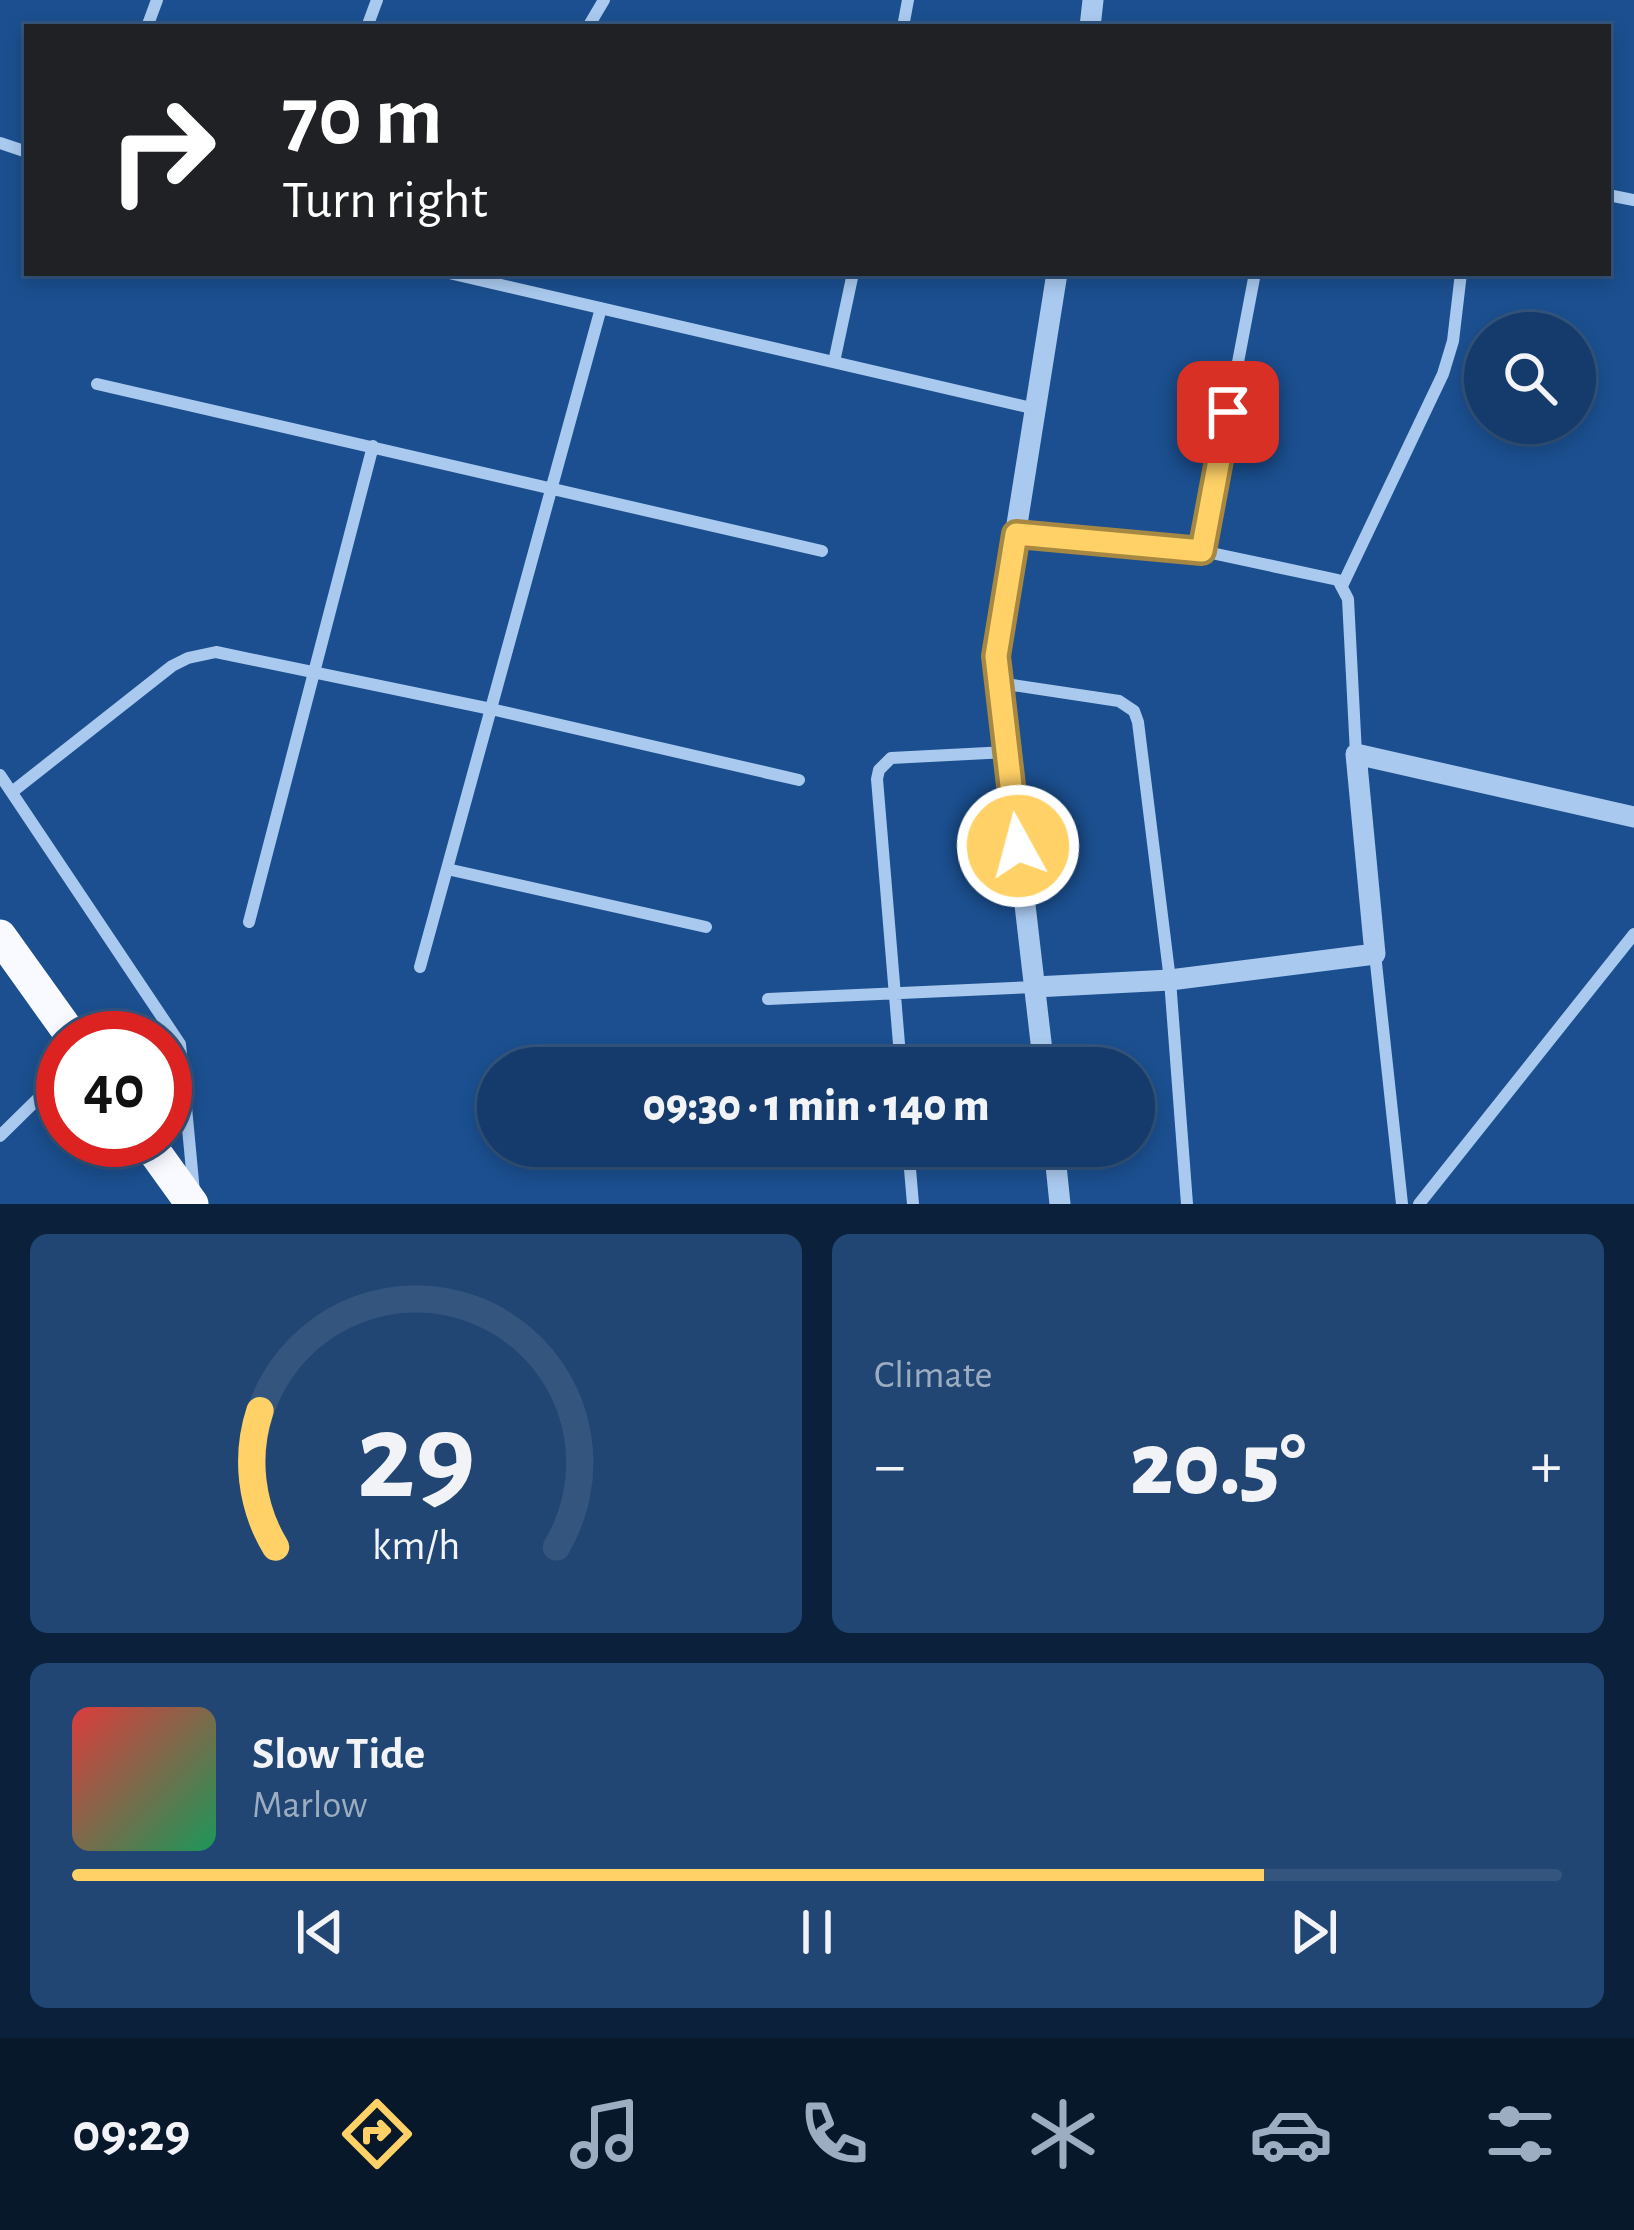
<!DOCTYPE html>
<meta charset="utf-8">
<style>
:root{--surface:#143b6b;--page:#214673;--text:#f1f3f6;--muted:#9dadc1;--line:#33557e;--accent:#ffd166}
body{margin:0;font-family:"Alegreya Sans",sans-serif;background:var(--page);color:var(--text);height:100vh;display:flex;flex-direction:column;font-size:45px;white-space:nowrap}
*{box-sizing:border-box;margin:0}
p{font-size:39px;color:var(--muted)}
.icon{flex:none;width:66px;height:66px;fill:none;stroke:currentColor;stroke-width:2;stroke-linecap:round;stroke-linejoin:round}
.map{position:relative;height:1204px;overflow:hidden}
.drawer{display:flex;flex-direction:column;gap:30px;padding:30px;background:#0b203b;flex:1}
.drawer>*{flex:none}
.top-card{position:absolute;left:24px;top:24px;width:1587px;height:252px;border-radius:0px;box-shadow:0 6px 18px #0003,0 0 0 3px var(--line);background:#202124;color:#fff;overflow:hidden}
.controls{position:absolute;left:1464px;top:312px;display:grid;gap:24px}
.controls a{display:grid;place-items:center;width:132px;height:132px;border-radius:50%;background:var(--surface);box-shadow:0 6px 18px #0003,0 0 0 3px var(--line);font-size:60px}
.speed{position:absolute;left:36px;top:1011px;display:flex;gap:24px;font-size:60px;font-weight:700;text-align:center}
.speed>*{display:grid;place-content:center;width:156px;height:156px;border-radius:50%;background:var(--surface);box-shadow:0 6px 18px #0003,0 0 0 3px var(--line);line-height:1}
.speed .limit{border:18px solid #d22;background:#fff;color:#111}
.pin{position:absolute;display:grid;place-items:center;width:102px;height:102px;color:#fff;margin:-51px;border-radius:24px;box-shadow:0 6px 18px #0006}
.me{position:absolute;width:132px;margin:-66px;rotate:353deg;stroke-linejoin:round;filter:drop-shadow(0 0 9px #0008)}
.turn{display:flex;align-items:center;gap:42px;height:252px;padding:0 60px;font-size:54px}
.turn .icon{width:156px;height:156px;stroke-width:2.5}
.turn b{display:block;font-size:84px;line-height:102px}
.big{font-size:90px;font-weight:800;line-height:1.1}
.drawer .tile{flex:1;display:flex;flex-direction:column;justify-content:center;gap:18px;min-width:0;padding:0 42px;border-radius:18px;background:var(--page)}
.drawer .dial{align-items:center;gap:0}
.dial svg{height:312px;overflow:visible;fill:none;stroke:var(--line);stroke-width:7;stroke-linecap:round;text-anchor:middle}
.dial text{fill:var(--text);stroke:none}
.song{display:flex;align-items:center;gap:36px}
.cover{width:144px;height:144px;border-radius:18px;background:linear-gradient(135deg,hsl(0 70% 55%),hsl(150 70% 35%))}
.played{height:12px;border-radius:6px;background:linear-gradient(90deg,var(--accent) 80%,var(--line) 80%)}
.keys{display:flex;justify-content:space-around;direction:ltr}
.heat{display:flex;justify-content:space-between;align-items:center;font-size:66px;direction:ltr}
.drawer .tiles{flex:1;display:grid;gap:30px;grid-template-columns:1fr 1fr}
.tile:last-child{grid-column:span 2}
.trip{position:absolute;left:477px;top:1047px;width:678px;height:120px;border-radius:60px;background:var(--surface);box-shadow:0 6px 18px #0003,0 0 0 3px var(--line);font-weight:800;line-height:120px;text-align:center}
.menu{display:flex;height:192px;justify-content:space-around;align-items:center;background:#08182b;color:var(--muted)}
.menu .icon{width:84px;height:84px}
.menu .active{color:var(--accent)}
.menu b{font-size:54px;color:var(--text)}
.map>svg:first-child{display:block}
</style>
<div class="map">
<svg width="1634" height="1204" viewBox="0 0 1634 1204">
<rect width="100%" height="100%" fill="#1b4f8f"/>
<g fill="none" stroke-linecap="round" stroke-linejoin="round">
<path stroke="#a9c9ee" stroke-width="12" d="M 147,27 L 157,0
M 367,27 L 377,0
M 588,27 L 604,0
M 903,27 L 908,0
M 0,143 L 27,152
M 1608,195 L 1634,200
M 449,273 L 1036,409
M 834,362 L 853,273
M 97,384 L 822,551
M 1016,534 L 1202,551 L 1338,580 L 1348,599 L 1356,754
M 1202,551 L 1255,273
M 1343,584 L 1443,374 L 1453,341 L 1461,273
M 999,683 L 1119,701 L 1134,711 L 1138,722 L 1170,980 L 1187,1204
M 0,775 L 180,1044 L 194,1192
M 12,792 L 172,666 L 188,658 L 216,652 L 491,709 L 799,780
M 447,869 L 706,927
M 249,922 L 373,446
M 1375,954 L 1402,1204
M 420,967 L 601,308
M 768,999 L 1035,987
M 901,1068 L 877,779 L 879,770 L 891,758 L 1007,752
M 0,1136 L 63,1074
M 908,1146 L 913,1204
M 1419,1204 L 1634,934"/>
<path stroke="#a9c9ee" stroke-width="21" d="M 1090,27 L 1093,0
M 1035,987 L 1170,980 L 1375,954 L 1356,754 L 1634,817
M 1044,1068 L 996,656 L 1057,273
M 1054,1146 L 1060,1204"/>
<path stroke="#f8faff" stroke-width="33" d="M 0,936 L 73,1038
M 146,1140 L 192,1204"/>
</g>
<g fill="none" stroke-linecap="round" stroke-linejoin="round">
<g stroke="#a68842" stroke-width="30">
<path id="route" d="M 1018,846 L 996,656 L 1016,534 L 1202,551 L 1228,412"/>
</g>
<use href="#route" stroke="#ffd166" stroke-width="21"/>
</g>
</svg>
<div class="controls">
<a><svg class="icon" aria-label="search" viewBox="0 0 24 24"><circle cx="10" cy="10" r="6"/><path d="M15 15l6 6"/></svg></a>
</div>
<div class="speed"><div class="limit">40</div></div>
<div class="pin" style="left:1228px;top:412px;background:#d93025"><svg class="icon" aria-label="arrive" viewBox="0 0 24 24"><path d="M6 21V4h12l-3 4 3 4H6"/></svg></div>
<svg class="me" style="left:1018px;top:846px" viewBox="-20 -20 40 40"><circle r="17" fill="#ffd166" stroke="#fff" stroke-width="3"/><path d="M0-11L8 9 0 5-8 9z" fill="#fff"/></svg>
<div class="trip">09:30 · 1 min · 140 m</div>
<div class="top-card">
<div class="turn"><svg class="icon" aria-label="right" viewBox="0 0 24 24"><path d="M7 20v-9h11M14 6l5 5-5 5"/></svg><div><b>70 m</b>Turn right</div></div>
</div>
</div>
<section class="drawer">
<div class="tiles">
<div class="tile dial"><svg viewBox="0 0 100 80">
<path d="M14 69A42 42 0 1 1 86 69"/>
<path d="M14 69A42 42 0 0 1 10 34" stroke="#ffd166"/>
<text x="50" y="56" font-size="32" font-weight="700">29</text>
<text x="50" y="72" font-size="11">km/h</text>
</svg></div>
<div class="tile"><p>Climate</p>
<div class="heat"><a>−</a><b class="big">20.5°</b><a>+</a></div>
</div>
<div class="tile">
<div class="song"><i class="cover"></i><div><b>Slow Tide</b><p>Marlow</p></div></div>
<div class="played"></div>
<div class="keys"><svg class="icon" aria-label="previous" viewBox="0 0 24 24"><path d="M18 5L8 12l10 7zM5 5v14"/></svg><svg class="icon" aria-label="pause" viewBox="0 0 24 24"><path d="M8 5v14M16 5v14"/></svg><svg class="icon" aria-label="next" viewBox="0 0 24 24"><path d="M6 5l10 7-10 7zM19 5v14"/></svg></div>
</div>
</div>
</section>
<nav class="menu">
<b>09:29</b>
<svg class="icon active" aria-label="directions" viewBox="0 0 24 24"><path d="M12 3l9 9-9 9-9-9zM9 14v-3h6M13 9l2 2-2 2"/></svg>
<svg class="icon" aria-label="music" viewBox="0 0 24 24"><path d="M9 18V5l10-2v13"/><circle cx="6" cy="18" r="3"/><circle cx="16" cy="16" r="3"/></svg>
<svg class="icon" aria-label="phone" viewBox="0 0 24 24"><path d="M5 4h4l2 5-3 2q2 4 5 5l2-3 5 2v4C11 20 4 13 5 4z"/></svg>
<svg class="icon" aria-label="climate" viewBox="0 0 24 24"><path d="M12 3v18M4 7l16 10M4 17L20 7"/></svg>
<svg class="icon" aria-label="car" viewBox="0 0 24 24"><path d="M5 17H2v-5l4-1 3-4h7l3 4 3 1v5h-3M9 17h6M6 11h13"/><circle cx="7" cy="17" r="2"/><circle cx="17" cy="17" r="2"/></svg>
<svg class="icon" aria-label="filters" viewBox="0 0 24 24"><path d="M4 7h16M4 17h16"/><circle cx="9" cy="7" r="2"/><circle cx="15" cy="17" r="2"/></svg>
</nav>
